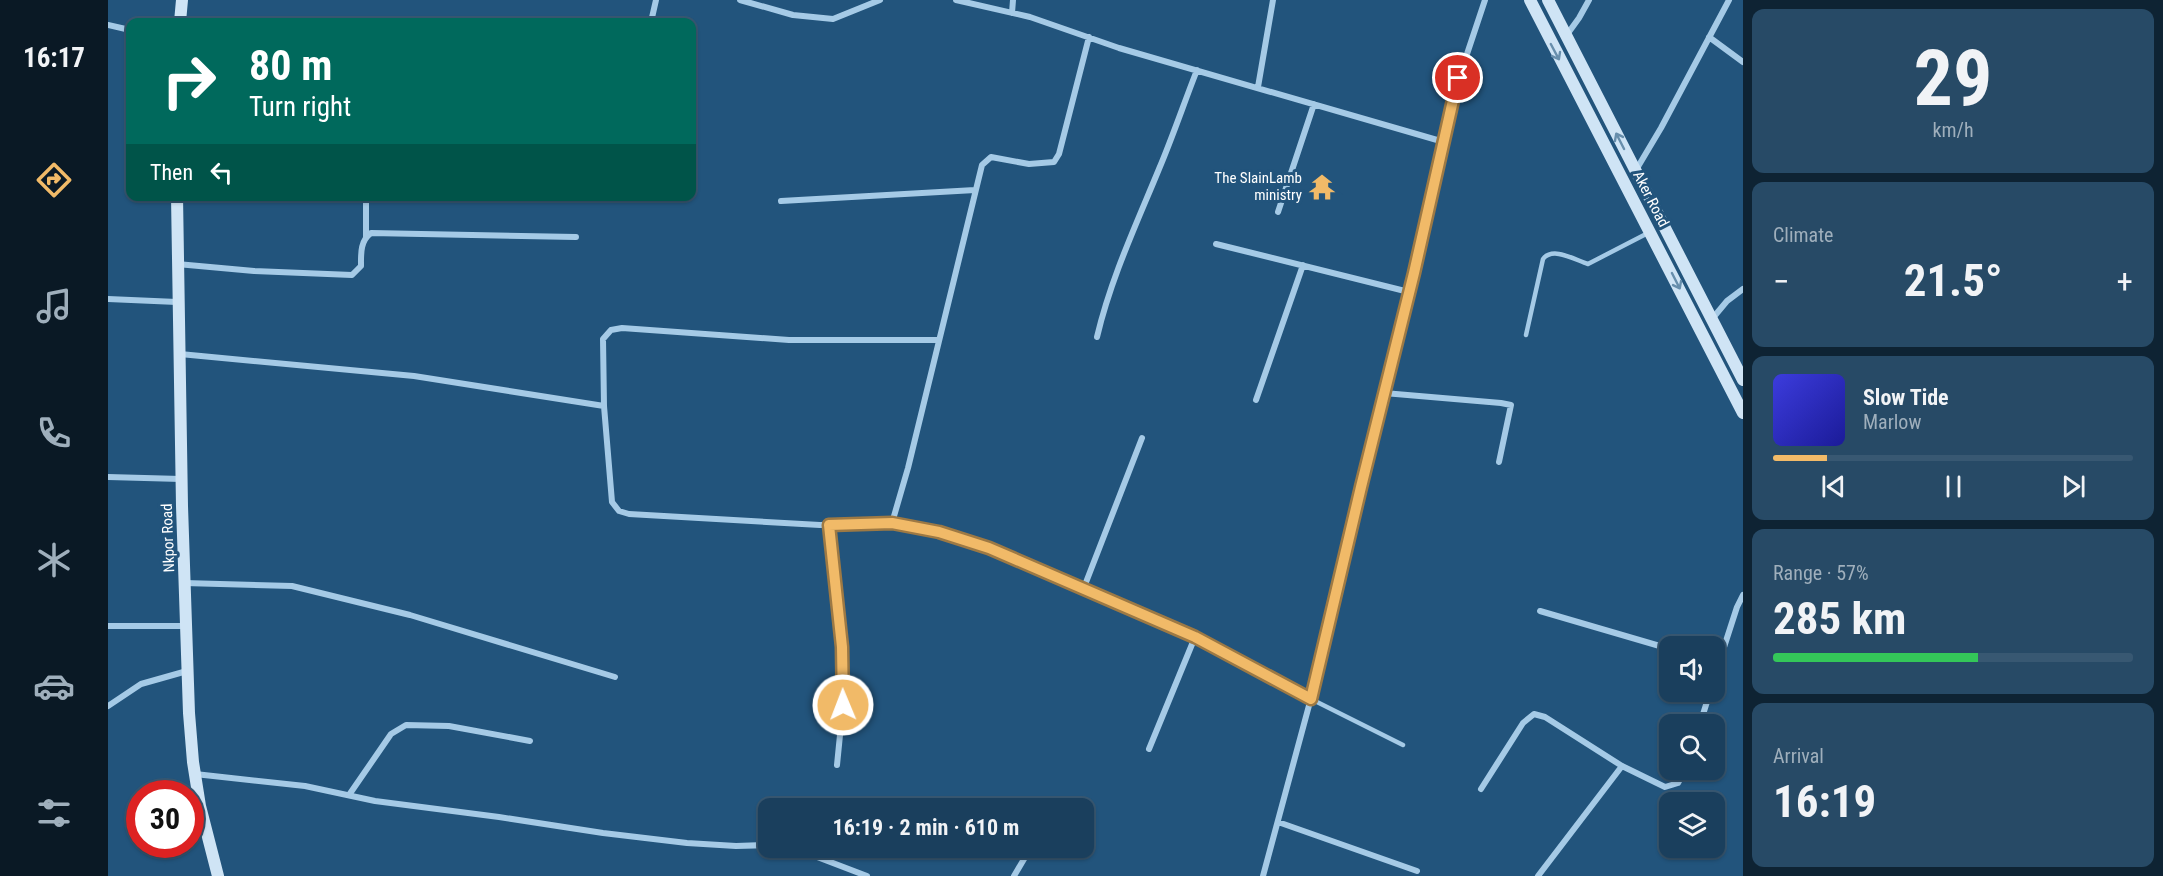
<!DOCTYPE html>
<meta charset="utf-8">
<style>
:root{--surface:#1a3f5d;--page:#274a66;--text:#f1f3f6;--muted:#9fafbc;--line:#385872;--accent:#f1ba68}
body{margin:0;font-family:"Roboto Condensed",sans-serif;background:var(--page);color:var(--text);height:100vh;display:flex;flex-direction:column;font-size:22px;white-space:nowrap}
*{box-sizing:border-box;margin:0}
p{font-size:20px;color:var(--muted)}
.icon{flex:none;width:33px;height:33px;fill:none;stroke:currentColor;stroke-width:2;stroke-linecap:round;stroke-linejoin:round}
.map{position:relative;flex:1;overflow:hidden}
.panel{display:flex;flex-direction:column;gap:9px;padding:9px;background:#0e2333;width:420px}
.panel>*{flex:none}
.hud{position:absolute;left:18px;top:18px;width:570px;height:183px;border-radius:12px;box-shadow:0 2px 4px #0004,0 0 0 2px var(--line);background:#00695c;color:#fff;overflow:hidden}
.fabs{position:absolute;left:1551px;top:636px;display:grid;gap:12px}
.fabs a{display:grid;place-items:center;width:66px;height:66px;border-radius:12px;background:var(--surface);box-shadow:0 2px 4px #0004,0 0 0 2px var(--line);font-size:30px}
.speed{position:absolute;left:18px;top:780px;display:flex;gap:12px;font-size:30px;font-weight:700;text-align:center}
.speed>*{display:grid;place-content:center;width:78px;height:78px;border-radius:50%;background:var(--surface);box-shadow:0 2px 4px #0004,0 0 0 2px var(--line);line-height:1}
.speed .limit{border:9px solid #d22;background:#fff;color:#111}
.pin{position:absolute;display:grid;place-items:center;width:51px;height:51px;color:#fff;margin:-26px;border:3px solid #fff;border-radius:50%;box-shadow:0 2px 6px #0007}
.me{position:absolute;width:66px;margin:-33px;rotate:359deg;stroke-linejoin:round;filter:drop-shadow(0 0 4px #0008)}
.turn{display:flex;align-items:center;gap:21px;height:126px;padding:0 24px;font-size:27px}
.turn .icon{width:78px;height:78px;stroke-width:2.5}
.turn b{display:block;font-size:42px;line-height:51px}
.then{display:flex;align-items:center;height:57px;padding:0 24px;background:#0003;gap:12px;font-size:22px}
.big{font-size:45px;font-weight:700;line-height:1.1}
.panel .tile{flex:1;display:flex;flex-direction:column;justify-content:center;gap:9px;min-width:0;padding:0 21px;border-radius:12px;background:var(--page)}
.panel .dial{align-items:center;gap:0}
.dial b{font-size:78px;line-height:1}
.song{display:flex;align-items:center;gap:18px}
.cover{width:72px;height:72px;border-radius:9px;background:linear-gradient(135deg,hsl(240 70% 55%),hsl(240 70% 35%))}
.played{height:6px;border-radius:3px;background:linear-gradient(90deg,var(--accent) 15%,var(--line) 15%)}
.keys{display:flex;justify-content:space-around;direction:ltr}
.heat{display:flex;justify-content:space-between;align-items:center;font-size:33px;direction:ltr}
.charge{height:9px;border-radius:4px;background:linear-gradient(90deg,#34c759 57%,var(--line) 0)}
.trip{position:absolute;left:650px;top:798px;width:336px;height:60px;border-radius:12px;background:var(--surface);box-shadow:0 2px 4px #0004,0 0 0 2px var(--line);font-weight:700;line-height:60px;text-align:center}
main{display:flex;flex:1;min-height:0}
.tabs{display:flex;flex-direction:column;width:108px;justify-content:space-around;align-items:center;background:#0a1925;color:var(--muted)}
.tabs .icon{width:42px;height:42px}
.tabs .active{color:var(--accent)}
.tabs b{font-size:27px;color:var(--text)}
.map>svg:first-child{display:block}
</style>
<main>
<nav class="tabs">
<b>16:17</b>
<svg class="icon active" aria-label="directions" viewBox="0 0 24 24"><path d="M12 3l9 9-9 9-9-9zM9 14v-3h6M13 9l2 2-2 2"/></svg>
<svg class="icon" aria-label="music" viewBox="0 0 24 24"><path d="M9 18V5l10-2v13"/><circle cx="6" cy="18" r="3"/><circle cx="16" cy="16" r="3"/></svg>
<svg class="icon" aria-label="phone" viewBox="0 0 24 24"><path d="M5 4h4l2 5-3 2q2 4 5 5l2-3 5 2v4C11 20 4 13 5 4z"/></svg>
<svg class="icon" aria-label="climate" viewBox="0 0 24 24"><path d="M12 3v18M4 7l16 10M4 17L20 7"/></svg>
<svg class="icon" aria-label="car" viewBox="0 0 24 24"><path d="M5 17H2v-5l4-1 3-4h7l3 4 3 1v5h-3M9 17h6M6 11h13"/><circle cx="7" cy="17" r="2"/><circle cx="17" cy="17" r="2"/></svg>
<svg class="icon" aria-label="filters" viewBox="0 0 24 24"><path d="M4 7h16M4 17h16"/><circle cx="9" cy="7" r="2"/><circle cx="15" cy="17" r="2"/></svg>
</nav>
<div class="map">
<svg width="1635" height="876" viewBox="0 0 1635 876">
<rect width="100%" height="100%" fill="#22547c"/>
<g fill="none" stroke-linecap="round" stroke-linejoin="round">
<path stroke="#a5cae6" stroke-width="4.5" d="M 1418,335 L 1435,259 C 1445,246 1467,260 1480,264 L 1540,233
M 1203,699 L 1295,745"/>
<path stroke="#a5cae6" stroke-width="6" d="M 632,0 L 685,15 L 725,19 L 772,0
M 848,0 L 922,17 L 1011,48 L 1336,142
M 904,13 L 905,0
M 543,22 L 548,0
M 0,25 L 22,30
M 1458,36 L 1471,18 L 1481,0
M 1601,37 L 1635,62
M 1150,87 L 1165,0
M 1528,170 L 1553,128 L 1621,0
M 673,201 L 867,190
M 1170,212 L 1206,104
M 258,237 L 258,196
M 1108,244 L 1301,292
M 69,264 L 146,271 L 244,275 L 253,266 C 253,254 252,241 263,233 L 468,237
M 0,299 L 69,302
M 1604,319 L 1619,301 L 1635,289
M 989,337 C 1003,278 1028,225 1051,169 C 1065,136 1076,103 1089,70
M 72,354 L 306,376 L 496,406 L 504,502 L 511,511 L 521,514 L 712,525 L 784,523 L 831,532 L 881,548 L 1087,637 L 1203,699
M 1276,393 L 1393,403 L 1403,405 L 1391,462
M 1148,400 L 1195,265
M 496,406 L 495,339 L 503,330 L 514,328 L 681,340 L 831,340
M 0,477 L 73,479
M 784,523 L 800,468 L 874,165 L 883,157 L 921,164 L 946,162 L 951,154 L 981,37
M 721,525 L 734,647 L 735,705 L 729,765
M 76,583 L 184,586 L 302,615 L 507,677
M 975,590 L 1034,438
M 1432,611 L 1562,649
M 0,626 L 78,626
M 1606,678 L 1629,607 L 1635,595
M 0,706 L 33,684 L 79,671
M 1592,724 L 1602,692
M 1041,749 L 1087,637
M 87,774 L 197,786 L 267,801 L 391,817 L 495,833 L 579,843 L 628,846 L 660,845
M 1373,789 L 1415,723 L 1426,714 L 1437,717 L 1514,766 L 1557,787 L 1570,783 L 1577,770
M 241,795 L 283,734 L 298,725 L 341,726 L 422,741
M 1170,822 L 1309,871
M 676,848 L 704,855 L 759,876
M 906,876 L 919,854
M 1155,876 L 1213,661 L 1351,78 L 1377,0
M 1430,876 L 1514,766"/>
<path stroke="#cfe4f5" stroke-width="12" d="M 1422,0 L 1635,413
M 1440,0 L 1635,380
M 72,22 L 74,0
M 69,196 L 74,506 L 81,713 L 85,762 L 92,806 L 110,876"/>
</g>
<defs><path id="oneway-shaft" d="M-6 0H5M1.5-3L5.5 0L1.5 3" fill="none" stroke-width="1.6" stroke-linecap="round" stroke-linejoin="round" transform="scale(1.5)"/></defs>
<g stroke="#678eac">
<use href="#oneway-shaft" transform="translate(1447 52) rotate(62)"/>
<use href="#oneway-shaft" transform="translate(1512 141) rotate(-117)"/>
<use href="#oneway-shaft" transform="translate(1568 281) rotate(63)"/>
</g>
<g fill="none" stroke-linecap="round" stroke-linejoin="round">
<g stroke="#9d7944" stroke-width="15">
<path id="route" d="M 735,705 L 734,647 L 721,525 L 784,523 L 831,532 L 881,548 L 1087,637 L 1203,699 L 1253,487 L 1306,273 L 1350,78"/>
</g>
<use href="#route" stroke="#f1ba68" stroke-width="10"/>
</g>
<defs>
<g id="temple-bare" transform="scale(2.07)"><path d="M0-6L5-2H3V0L6.5 2.5H4V6H1.5V3h-3V6H-4V2.5H-6.5L-3 0V-2H-5Z" fill="#f1ba68" stroke="#22547c" stroke-width="2.5" paint-order="stroke"/></g>
</defs>
<g fill-rule="evenodd">
<use href="#temple-bare" x="1214" y="187"/>
</g>
<g text-anchor="middle" stroke-width="6" stroke-linejoin="round" paint-order="stroke">
<g font-size="15" fill="#fff" stroke="#22547c" text-anchor="end">
<text x="1194" y="183">The SlainLamb<tspan x="1194" dy="17">ministry</tspan></text>
</g>
<g font-size="15" fill="#fff" stroke="#22547c">
<text transform="translate(1543 199) rotate(63)" y="5">Aker Road</text>
<text transform="translate(60 538) rotate(-92)" y="5">Nkpor Road</text>
</g>
</g>
</svg>
<div class="fabs">
<a><svg class="icon" aria-label="sound" viewBox="0 0 24 24"><path d="M4 9h4l5-4v14l-5-4H4zM17 9q2 3 0 6"/></svg></a>
<a><svg class="icon" aria-label="search" viewBox="0 0 24 24"><circle cx="10" cy="10" r="6"/><path d="M15 15l6 6"/></svg></a>
<a><svg class="icon" aria-label="layers" viewBox="0 0 24 24"><path d="M12 4l9 5-9 5-9-5zM3 14l9 5 9-5"/></svg></a>
</div>
<div class="speed"><div class="limit">30</div></div>
<div class="pin" style="left:1350px;top:78px;background:#d93025"><svg class="icon" aria-label="arrive" viewBox="0 0 24 24"><path d="M6 21V4h12l-3 4 3 4H6"/></svg></div>
<svg class="me" style="left:735px;top:705px" viewBox="-20 -20 40 40"><circle r="17" fill="#f1ba68" stroke="#fff" stroke-width="3"/><path d="M0-11L8 9 0 5-8 9z" fill="#fff"/></svg>
<div class="trip">16:19 · 2 min · 610 m</div>
<div class="hud">
<div class="turn"><svg class="icon" aria-label="right" viewBox="0 0 24 24"><path d="M7 20v-9h11M14 6l5 5-5 5"/></svg><div><b>80 m</b>Turn right</div></div>
<div class="then">Then<svg class="icon" aria-label="left" viewBox="0 0 24 24"><path d="M17 20v-9H6M10 6l-5 5 5 5"/></svg></div>
</div>
</div>
<section class="panel">
<div class="tile dial"><b>29</b><p>km/h</p></div>
<div class="tile"><p>Climate</p>
<div class="heat"><a>−</a><b class="big">21.5°</b><a>+</a></div>
</div>
<div class="tile">
<div class="song"><i class="cover"></i><div><b>Slow Tide</b><p>Marlow</p></div></div>
<div class="played"></div>
<div class="keys"><svg class="icon" aria-label="previous" viewBox="0 0 24 24"><path d="M18 5L8 12l10 7zM5 5v14"/></svg><svg class="icon" aria-label="pause" viewBox="0 0 24 24"><path d="M8 5v14M16 5v14"/></svg><svg class="icon" aria-label="next" viewBox="0 0 24 24"><path d="M6 5l10 7-10 7zM19 5v14"/></svg></div>
</div>
<div class="tile"><p>Range · 57%</p><b class="big">285 km</b><div class="charge"></div></div>
<div class="tile"><p>Arrival</p><b class="big">16:19</b></div>
</section>
</main>
